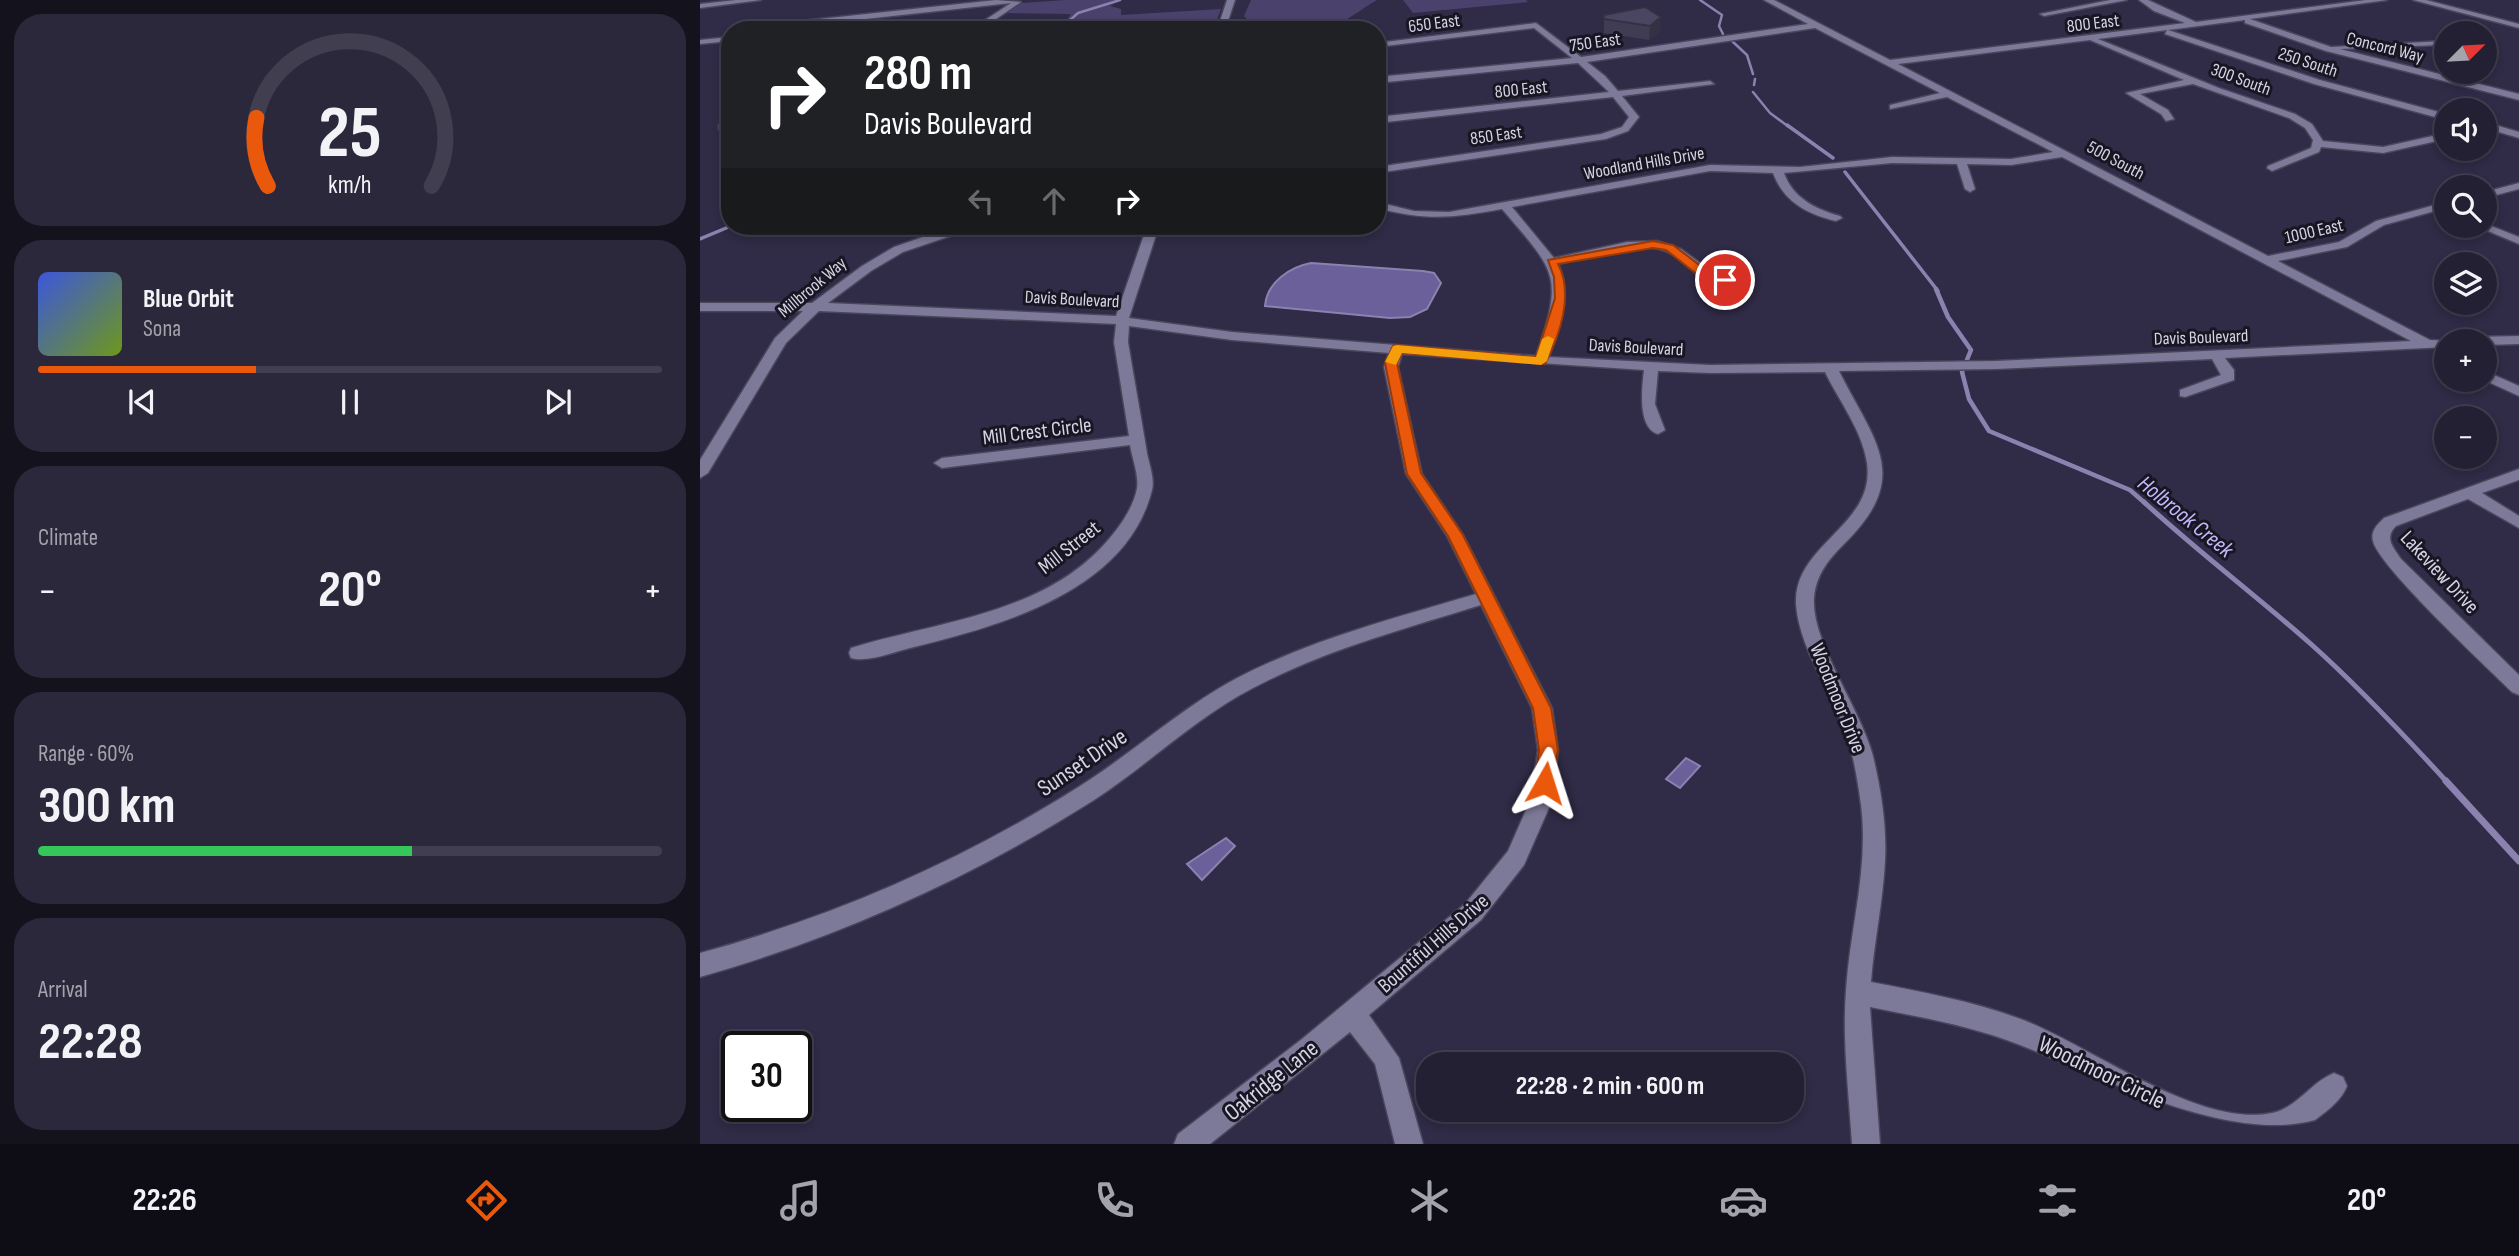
<!DOCTYPE html>
<meta charset="utf-8">
<style>
:root{--surface:#242034;--page:#2c283c;--text:#f1f3f6;--muted:#a3a3ac;--line:#413e4f;--accent:#ea580c}
body{margin:0;font-family:"Sofia Sans Condensed",sans-serif;background:var(--page);color:var(--text);height:100vh;display:flex;flex-direction:column;font-size:26px;white-space:nowrap}
*{box-sizing:border-box;margin:0}
p{font-size:23px;color:var(--muted)}
.icon{flex:none;width:38px;height:38px;fill:none;stroke:currentColor;stroke-width:2;stroke-linecap:round;stroke-linejoin:round}
.map{position:relative;flex:1;overflow:hidden}
.details{display:flex;flex-direction:column;gap:14px;padding:14px;background:#14121d;width:700px}
.details>*{flex:none}
.hud{position:absolute;left:21px;top:21px;width:665px;height:214px;border-radius:28px;box-shadow:0 4px 10px #0003,0 0 0 2px var(--line);background:#202124;color:#fff;overflow:hidden}
.needle{width:46px;rotate:66deg}
.fabs{position:absolute;left:1734px;top:21px;display:grid;gap:14px}
.fabs a{display:grid;place-items:center;width:63px;height:63px;border-radius:50%;background:var(--surface);box-shadow:0 4px 10px #0003,0 0 0 2px var(--line);font-size:35px}
.speed{position:absolute;left:21px;top:1031px;display:flex;gap:14px;font-size:35px;font-weight:700;text-align:center}
.speed>*{display:grid;place-content:center;width:91px;height:91px;border-radius:50%;background:var(--surface);box-shadow:0 4px 10px #0003,0 0 0 2px var(--line);line-height:1}
.speed .limit{border:4px solid #111;border-radius:10px;background:#fff;color:#111}
.pin{position:absolute;display:grid;place-items:center;width:60px;height:60px;color:#fff;margin:-30px;border:4px solid #fff;border-radius:50%;box-shadow:0 2px 7px #0007}
.me{position:absolute;width:77px;margin:-38px;rotate:6deg;stroke-linejoin:round;filter:drop-shadow(0 0 5px #0008)}
.turn{display:flex;align-items:center;gap:24px;height:147px;padding:0 28px;font-size:32px}
.turn .icon{width:91px;height:91px;stroke-width:2.5}
.turn b{display:block;font-size:49px;line-height:60px}
.lanes{display:flex;align-items:center;height:66px;padding:0 28px;background:#0003;justify-content:center;gap:35px;direction:ltr}
.lanes .off{opacity:.35}
.big{font-size:52px;font-weight:700;line-height:1.1}
.details .card{flex:1;display:flex;flex-direction:column;justify-content:center;gap:10px;min-width:0;padding:0 24px;border-radius:28px;background:var(--page)}
.details .dial{align-items:center;gap:0}
.dial svg{height:182px;overflow:visible;fill:none;stroke:var(--line);stroke-width:7;stroke-linecap:round;text-anchor:middle}
.dial text{fill:var(--text);stroke:none}
.song{display:flex;align-items:center;gap:21px}
.cover{width:84px;height:84px;border-radius:10px;background:linear-gradient(135deg,hsl(230 70% 55%),hsl(80 70% 35%))}
.played{height:7px;border-radius:4px;background:linear-gradient(90deg,var(--accent) 35%,var(--line) 35%)}
.keys{display:flex;justify-content:space-around;direction:ltr}
.heat{display:flex;justify-content:space-between;align-items:center;font-size:38px;direction:ltr}
.charge{height:10px;border-radius:5px;background:linear-gradient(90deg,#34c759 60%,var(--line) 0)}
.trip{position:absolute;left:716px;top:1052px;width:388px;height:70px;border-radius:28px;background:var(--surface);box-shadow:0 4px 10px #0003,0 0 0 2px var(--line);font-weight:700;line-height:70px;text-align:center}
.dock{display:flex;height:112px;justify-content:space-around;align-items:center;background:#0e0d15;color:var(--muted)}
.dock .icon{width:49px;height:49px}
.dock .current{color:var(--accent)}
.dock b{font-size:32px;color:var(--text)}
main{display:flex;flex:1;min-height:0}
.map>svg:first-child{display:block}
</style>
<main>
<section class="details">
<div class="card dial"><svg viewBox="0 0 100 80">
<path d="M14 69A42 42 0 1 1 86 69"/>
<path d="M14 69A42 42 0 0 1 9 39" stroke="#ea580c"/>
<text x="50" y="56" font-size="32" font-weight="700">25</text>
<text x="50" y="72" font-size="11">km/h</text>
</svg></div>
<div class="card">
<div class="song"><i class="cover"></i><div><b>Blue Orbit</b><p>Sona</p></div></div>
<div class="played"></div>
<div class="keys"><svg class="icon" aria-label="previous" viewBox="0 0 24 24"><path d="M18 5L8 12l10 7zM5 5v14"/></svg><svg class="icon" aria-label="pause" viewBox="0 0 24 24"><path d="M8 5v14M16 5v14"/></svg><svg class="icon" aria-label="next" viewBox="0 0 24 24"><path d="M6 5l10 7-10 7zM19 5v14"/></svg></div>
</div>
<div class="card"><p>Climate</p>
<div class="heat"><a>−</a><b class="big">20°</b><a>+</a></div>
</div>
<div class="card"><p>Range · 60%</p><b class="big">300 km</b><div class="charge"></div></div>
<div class="card"><p>Arrival</p><b class="big">22:28</b></div>
</section>
<div class="map">
<svg width="1819" height="1144" viewBox="0 0 1819 1144">
<rect width="100%" height="100%" fill="#302b46"/>
<path fill="#4a426c" d="M 366,0 L 421,0 L 410,6 L 421,9 L 421,15 L 521,9 L 513,30 L 360,30 L 371,14 L 305,13 L 321,3 Z
M 551,0 L 677,0 C 663,8 648,20 634,26 C 615,33 557,33 544,16 Z
M 703,0 L 826,0 L 828,2 L 713,13 Z"/>
<path fill="#6b609a" stroke="#8b82b0" stroke-width="2" d="M 611,263 L 723,271 L 734,273 L 741,283 L 727,309 L 710,317 L 690,318 L 565,306 C 567,282 590,267 611,263 Z
M 986,758 L 1000,766 L 980,788 L 966,779 Z
M 526,838 L 535,846 L 502,880 L 487,864 Z"/>
<g fill="none" stroke-linecap="round" stroke-linejoin="round">
<path stroke="#8b82b0" stroke-width="2.5" d="M 1000,0 L 1022,15 L 1019,26 L 1023,34
M 359,30 L 378,13 L 420,0
M 1032,41 L 1047,55 L 1053,74
M 1054,85 L 1055,79
M 1053,92 L 1070,113 L 1089,127"/>
<path stroke="#8b82b0" stroke-width="3.5" d="M 1087,125 L 1133,158
M 1145,172 L 1238,291
M 0,239 L 31,226"/>
<path stroke="#8b82b0" stroke-width="4.5" d="M 1236,289 L 1248,317 L 1271,350 L 1262,372 L 1269,399 L 1289,431 L 1430,490 L 1446,504"/>
<path stroke="#8b82b0" stroke-width="5" d="M 1444,502 C 1498,552 1557,596 1612,645 C 1660,688 1704,735 1747,782"/>
<path stroke="#8b82b0" stroke-width="7" d="M 1746,781 L 1819,861"/>
<g stroke="#49455b" stroke-width="3">
<path id="minor" d="M 36,0 L 61,0 L 0,8 L 0,4 Z
M 296,0 L 321,2 L 280,30 L 270,30 L 311,3 L 65,30 L 92,22 Z
M 527,0 L 535,0 L 525,30 L 517,30 Z
M 1064,0 L 1074,0 L 1190,60 L 1485,23 L 1454,11 L 1439,0 L 1448,0 L 1496,22 L 1666,0 L 1687,0 L 1550,19 L 1631,47 L 1743,41 L 1740,45 L 1640,49 L 1819,94 L 1819,100 L 1626,51 L 1545,23 L 1545,20 L 1468,30 L 1620,80 L 1746,114 L 1746,120 L 1614,84 L 1465,34 L 1467,30 L 1398,39 L 1519,88 L 1595,114 L 1612,124 L 1623,141 L 1683,147 L 1746,133 L 1746,139 L 1683,153 L 1621,147 L 1619,152 L 1572,171 L 1567,168 L 1568,166 L 1611,148 L 1613,140 L 1605,128 L 1589,118 L 1493,84 L 1440,94 L 1468,110 L 1474,119 L 1466,121 L 1461,114 L 1426,93 L 1484,80 L 1390,40 L 1198,64 L 1568,256 L 1639,242 L 1676,221 L 1746,202 L 1746,208 L 1684,225 L 1647,247 L 1578,261 L 1730,340 L 1752,341 L 1746,341 L 1746,347 L 1525,358 L 1534,370 L 1534,380 L 1485,397 L 1480,396 L 1480,390 L 1521,375 L 1512,359 L 1296,369 L 1139,371 C 1175,443 1213,476 1144,544 C 1128,560 1116,575 1114,598 C 1111,642 1161,709 1173,756 C 1181,790 1187,826 1185,861 C 1183,902 1174,942 1171,982 C 1223,992 1277,1002 1326,1021 C 1393,1048 1500,1128 1572,1113 C 1597,1108 1611,1082 1634,1073 L 1643,1077 L 1647,1086 C 1641,1101 1627,1111 1615,1120 C 1528,1144 1402,1077 1320,1045 C 1272,1026 1220,1017 1170,1007 L 1180,1144 L 1152,1144 C 1149,1093 1142,1041 1146,990 C 1150,928 1169,868 1161,805 C 1157,776 1152,745 1140,718 C 1125,681 1099,645 1096,604 C 1093,544 1176,526 1167,463 C 1162,430 1139,401 1125,372 L 1010,373 L 958,371 L 955,404 L 965,430 L 958,434 C 937,428 942,387 944,370 L 702,354 L 698,367 L 722,474 L 763,535 L 852,708 L 858,750 L 852,801 L 824,865 L 781,920 L 669,1015 L 699,1058 L 723,1144 L 695,1144 L 675,1064 L 650,1032 L 510,1144 L 474,1144 L 478,1134 L 602,1039 L 765,904 L 808,851 L 830,801 L 838,750 L 832,708 L 781,605 C 704,629 625,650 553,688 C 495,718 448,765 394,800 C 271,878 140,937 0,977 L 0,953 C 135,916 262,861 380,786 C 434,752 481,708 537,678 C 612,639 695,618 776,594 L 747,536 L 706,474 L 684,367 L 689,353 L 532,340 L 429,326 L 428,342 C 434,379 441,416 447,453 C 449,464 455,479 452,490 C 427,591 302,625 214,647 C 196,651 169,663 151,658 L 149,653 L 151,648 C 239,621 346,614 409,539 C 421,525 434,506 437,488 C 439,475 432,458 430,445 L 242,468 L 234,463 L 242,458 L 429,436 L 414,342 L 416,324 L 119,311 L 86,343 L 8,473 L 0,478 L 0,460 L 75,338 L 103,311 L 0,311 L 0,303 L 112,303 L 162,266 L 194,247 L 249,228 L 280,226 L 203,252 L 171,271 L 128,303 L 416,316 L 447,226 L 459,226 L 429,318 L 532,332 L 836,356 C 864,275 856,272 802,209 C 752,218 727,221 677,208 L 677,202 L 714,211 L 749,212 L 1010,165 L 1100,167 L 1192,157 L 1311,159 L 1353,152 L 1247,97 L 1190,109 L 1190,105 L 1240,93 L 1115,28 L 887,62 L 905,76 L 918,91 L 1010,81 L 1014,84 L 922,96 L 939,117 L 928,131 L 906,139 L 677,173 L 677,167 L 901,134 L 922,127 L 929,117 L 913,97 L 677,123 L 677,117 L 909,92 L 878,63 L 677,83 L 677,77 L 872,58 L 834,28 L 677,47 L 677,43 L 836,23 L 881,57 L 1108,24 ZM 1362,157 L 1711,341 L 1296,361 L 1010,365 L 849,357 C 859,327 873,295 858,264 C 891,257 940,236 972,254 C 991,264 1003,278 1025,284 L 1031,280 L 1011,271 L 981,249 L 957,241 L 927,242 L 854,258 L 812,207 L 1010,171 L 1073,173 C 1084,202 1107,214 1136,221 L 1142,218 L 1140,216 C 1115,209 1093,198 1084,173 L 1192,163 L 1257,164 L 1265,189 L 1270,192 L 1275,189 L 1267,164 L 1311,165 Z
M 1410,0 L 1427,0 L 1344,16 L 1340,14 Z
M 1713,0 L 1726,0 L 1819,24 L 1819,28 Z
M 30,37 L 30,41 L 0,44 L 0,40 Z
M 30,118 L 30,126 L 19,129 L 19,125 Z
M 1785,122 L 1819,132 L 1819,138 L 1785,128 Z
M 1819,183 L 1819,189 L 1785,198 L 1785,192 Z
M 1786,224 L 1819,237 L 1819,244 L 1776,226 Z
M 1819,336 L 1819,344 L 1785,345 L 1785,341 L 1765,341 L 1772,337 Z
M 1785,371 L 1819,386 L 1819,396 L 1784,380 Z
M 1819,469 L 1819,480 L 1782,493 L 1819,516 L 1819,528 L 1768,499 L 1696,526 C 1684,538 1693,547 1701,559 L 1819,675 L 1819,695 L 1812,692 C 1787,667 1679,567 1673,541 C 1670,531 1678,524 1684,518 Z"/>
</g>
<use href="#minor" fill="#7d7998" fill-rule="evenodd"/>
</g>
<path fill="#403c54" d="M 945,7 L 961,31 L 949,40 L 904,33 L 904,15 Z"/>
<path fill="#343145" d="M 961,17 L 961,31 L 949,40 L 950,26 Z"/>
<path fill="#4a4662" stroke="#343145" stroke-width="2" d="M 945,7 L 961,17 L 950,26 L 904,19 L 904,15 Z"/>
<path fill="#ea580c" stroke="#983908" stroke-width="2" d="M 953,241 L 973,245 L 1006,270 L 1031,280 L 1025,283 L 998,275 L 966,250 L 953,248 L 858,264 C 874,294 860,335 845,364 L 702,353 L 697,363 L 721,473 L 763,535 L 851,708 L 858,750 L 852,789 L 838,789 L 835,783 L 839,750 L 833,708 L 748,536 L 707,474 L 685,363 L 693,346 L 697,345 L 836,357 L 855,298 L 854,277 L 848,260 Z"/>
<path fill="#f59e0b" d="M 848,336 L 854,339 L 847,361 L 841,365 L 702,353 L 696,365 L 685,362 L 693,346 L 697,345 L 836,357 L 842,339 Z"/>
<g text-anchor="middle" stroke-width="6" stroke-linejoin="round" paint-order="stroke">
<g font-size="18" fill="#d5d3e4" stroke="#181622">
<text transform="translate(734 23) rotate(-7)" y="6">650 East</text>
<text transform="translate(1393 23) rotate(-7)" y="6">800 East</text>
<text transform="translate(895 42) rotate(-8)" y="6">750 East</text>
<text transform="translate(1685 47) rotate(14)" y="6">Concord Way</text>
<text transform="translate(1608 62) rotate(18)" y="6">250 South</text>
<text transform="translate(1541 79) rotate(20)" y="6">300 South</text>
<text transform="translate(821 89) rotate(-6)" y="6">800 East</text>
<text transform="translate(796 135) rotate(-8)" y="6">850 East</text>
<text transform="translate(1416 160) rotate(28)" y="6">500 South</text>
<text transform="translate(944 163) rotate(-10)" y="6">Woodland Hills Drive</text>
<text transform="translate(1614 231) rotate(-13)" y="6">1000 East</text>
<text transform="translate(112 287) rotate(-40)" y="6">Millbrook Way</text>
<text transform="translate(372 299) rotate(3)" y="6">Davis Boulevard</text>
<text transform="translate(1501 337) rotate(-2)" y="6">Davis Boulevard</text>
<text transform="translate(936 347) rotate(3)" y="6">Davis Boulevard</text>
</g>
<g font-size="21" fill="#d5d3e4" stroke="#181622">
<text transform="translate(337 431) rotate(-7)" y="7">Mill Crest Circle</text>
<text transform="translate(369 547) rotate(-38)" y="7">Mill Street</text>
<text transform="translate(1740 572) rotate(47)" y="7">Lakeview Drive</text>
<text transform="translate(1138 698) rotate(68)" y="7">Woodmoor Drive</text>
<text transform="translate(733 943) rotate(-41)" y="7">Bountiful Hills Drive</text>
</g>
<g font-size="23" font-style="italic" fill="#c3b8fc" stroke="#181622">
<text transform="translate(1486 516) rotate(39)" y="8">Holbrook Creek</text>
</g>
<g font-size="24" fill="#d5d3e4" stroke="#181622">
<text transform="translate(382 762) rotate(-34)" y="8">Sunset Drive</text>
<text transform="translate(1402 1072) rotate(26)" y="8">Woodmoor Circle</text>
<text transform="translate(571 1080) rotate(-39)" y="8">Oakridge Lane</text>
</g>
</g>
</svg>
<div class="fabs">
<a><svg class="needle" viewBox="-14 -14 28 28"><path d="M0-13l5 13h-10z" fill="#e53935"/><path d="M0 13l5-13h-10z" fill="#a3a3ac"/></svg></a>
<a><svg class="icon" aria-label="sound" viewBox="0 0 24 24"><path d="M4 9h4l5-4v14l-5-4H4zM17 9q2 3 0 6"/></svg></a>
<a><svg class="icon" aria-label="search" viewBox="0 0 24 24"><circle cx="10" cy="10" r="6"/><path d="M15 15l6 6"/></svg></a>
<a><svg class="icon" aria-label="layers" viewBox="0 0 24 24"><path d="M12 4l9 5-9 5-9-5zM3 14l9 5 9-5"/></svg></a>
<a>+</a>
<a>−</a>
</div>
<div class="speed"><div class="limit">30</div></div>
<div class="pin" style="left:1025px;top:280px;background:#d93025"><svg class="icon" aria-label="arrive" viewBox="0 0 24 24"><path d="M6 21V4h12l-3 4 3 4H6"/></svg></div>
<svg class="me" style="left:845px;top:783px" viewBox="-20 -20 40 40"><path d="M0-17L14 15 0 8-14 15z" fill="#ea580c" stroke="#fff" stroke-width="4"/></svg>
<div class="trip">22:28 · 2 min · 600 m</div>
<div class="hud">
<div class="turn"><svg class="icon" aria-label="right" viewBox="0 0 24 24"><path d="M7 20v-9h11M14 6l5 5-5 5"/></svg><div><b>280 m</b>Davis Boulevard</div></div>
<div class="lanes"><svg class="icon off" aria-label="left" viewBox="0 0 24 24"><path d="M17 20v-9H6M10 6l-5 5 5 5"/></svg><svg class="icon off" aria-label="ahead" viewBox="0 0 24 24"><path d="M12 20V5M6 11l6-6 6 6"/></svg><svg class="icon" aria-label="right" viewBox="0 0 24 24"><path d="M7 20v-9h11M14 6l5 5-5 5"/></svg></div>
</div>
</div>
</main>
<nav class="dock">
<b>22:26</b>
<svg class="icon current" aria-label="directions" viewBox="0 0 24 24"><path d="M12 3l9 9-9 9-9-9zM9 14v-3h6M13 9l2 2-2 2"/></svg>
<svg class="icon" aria-label="music" viewBox="0 0 24 24"><path d="M9 18V5l10-2v13"/><circle cx="6" cy="18" r="3"/><circle cx="16" cy="16" r="3"/></svg>
<svg class="icon" aria-label="phone" viewBox="0 0 24 24"><path d="M5 4h4l2 5-3 2q2 4 5 5l2-3 5 2v4C11 20 4 13 5 4z"/></svg>
<svg class="icon" aria-label="climate" viewBox="0 0 24 24"><path d="M12 3v18M4 7l16 10M4 17L20 7"/></svg>
<svg class="icon" aria-label="car" viewBox="0 0 24 24"><path d="M5 17H2v-5l4-1 3-4h7l3 4 3 1v5h-3M9 17h6M6 11h13"/><circle cx="7" cy="17" r="2"/><circle cx="17" cy="17" r="2"/></svg>
<svg class="icon" aria-label="filters" viewBox="0 0 24 24"><path d="M4 7h16M4 17h16"/><circle cx="9" cy="7" r="2"/><circle cx="15" cy="17" r="2"/></svg>
<b>20°</b>
</nav>
